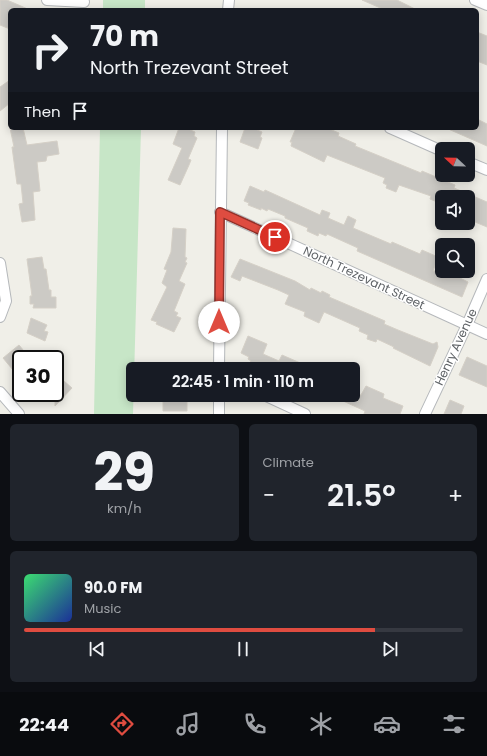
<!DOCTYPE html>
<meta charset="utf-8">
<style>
:root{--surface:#171b24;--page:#20242c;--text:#f1f3f6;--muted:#9ea1a6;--line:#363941;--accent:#df4c40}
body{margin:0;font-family:Poppins,sans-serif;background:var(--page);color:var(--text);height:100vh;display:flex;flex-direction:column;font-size:15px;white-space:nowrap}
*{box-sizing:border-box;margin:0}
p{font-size:13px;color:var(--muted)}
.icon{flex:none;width:22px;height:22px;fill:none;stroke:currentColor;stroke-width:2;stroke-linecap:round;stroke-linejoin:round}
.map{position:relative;height:414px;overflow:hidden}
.details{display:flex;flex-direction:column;gap:10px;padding:10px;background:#0d0f14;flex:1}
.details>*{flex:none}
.banner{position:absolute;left:8px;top:8px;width:471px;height:122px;border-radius:6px;box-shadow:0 2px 10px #0003;background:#171b24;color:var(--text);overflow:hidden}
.needle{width:26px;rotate:292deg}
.buttons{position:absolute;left:435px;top:142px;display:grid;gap:8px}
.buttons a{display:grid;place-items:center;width:40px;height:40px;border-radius:6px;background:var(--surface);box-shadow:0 2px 10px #0003;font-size:20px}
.speed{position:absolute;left:12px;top:350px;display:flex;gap:8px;font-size:20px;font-weight:700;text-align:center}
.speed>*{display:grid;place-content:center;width:52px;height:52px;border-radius:50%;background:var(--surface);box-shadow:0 2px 10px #0003;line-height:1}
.speed .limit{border:2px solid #111;border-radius:6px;background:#fff;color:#111}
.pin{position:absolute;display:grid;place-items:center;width:34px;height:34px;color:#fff;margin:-17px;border:2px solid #fff;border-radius:50%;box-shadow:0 1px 4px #0007}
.me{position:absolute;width:44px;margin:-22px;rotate:0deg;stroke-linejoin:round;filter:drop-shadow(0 0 3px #0008)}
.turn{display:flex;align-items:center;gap:14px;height:84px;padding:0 16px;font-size:18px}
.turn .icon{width:52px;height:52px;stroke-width:2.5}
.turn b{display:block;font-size:28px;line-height:34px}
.then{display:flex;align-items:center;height:38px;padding:0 16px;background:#0003;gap:8px;font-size:15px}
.big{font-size:30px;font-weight:600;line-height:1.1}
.details .tile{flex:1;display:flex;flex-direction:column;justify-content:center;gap:6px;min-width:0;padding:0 14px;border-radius:6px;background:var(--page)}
.details .dial{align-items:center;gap:0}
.dial b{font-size:52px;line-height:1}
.song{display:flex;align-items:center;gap:12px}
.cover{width:48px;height:48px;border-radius:6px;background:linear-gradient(135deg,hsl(140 70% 55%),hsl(230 70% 35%))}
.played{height:4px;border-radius:2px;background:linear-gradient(90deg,var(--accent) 80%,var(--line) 80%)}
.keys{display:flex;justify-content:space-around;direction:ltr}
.heat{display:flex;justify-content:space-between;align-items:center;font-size:22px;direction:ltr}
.details .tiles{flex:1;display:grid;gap:10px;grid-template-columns:1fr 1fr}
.tile:last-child{grid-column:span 2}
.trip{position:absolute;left:126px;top:362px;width:234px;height:40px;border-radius:6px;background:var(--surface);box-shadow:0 2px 10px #0003;font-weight:600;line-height:40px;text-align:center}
.menu{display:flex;height:64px;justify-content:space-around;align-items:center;background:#090b0e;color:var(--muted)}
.menu .icon{width:28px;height:28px}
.menu .active{color:var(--accent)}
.menu b{font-size:18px;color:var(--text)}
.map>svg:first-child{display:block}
</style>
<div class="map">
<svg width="487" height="414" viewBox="0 0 487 414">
<rect width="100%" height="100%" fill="#f0efe8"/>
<path fill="#c7e6c7" d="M 103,0 L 145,0 L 145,10 L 103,10 Z
M 100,128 L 141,128 L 133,414 L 94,414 Z"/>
<path fill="#cccac5" stroke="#d5d0c7" d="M 0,0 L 7,0 L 30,10 L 10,10 L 10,29 L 0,25 Z
M 362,0 L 397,0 L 417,10 L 385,10 Z
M 477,32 L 487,36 L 487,65 L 477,61 Z
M 10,80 L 10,103 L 0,111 L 0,87 Z
M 477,119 L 487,124 L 487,146 L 446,128 L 477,128 Z
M 10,128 L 23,128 L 27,145 L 57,141 L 59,154 L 47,156 L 46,161 L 37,162 L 40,191 L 33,192 L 35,220 L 22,222 L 19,204 L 23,203 L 21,184 L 17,184 L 12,147 L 14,147 Z
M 179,128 L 186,128 L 195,132 L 194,136 L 197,138 L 188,159 L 191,160 L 189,165 L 180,185 L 168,180 L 182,148 L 173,144 Z
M 245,128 L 253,128 L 262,132 L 260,137 L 262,138 L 258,149 L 240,142 Z
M 296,128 L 327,128 L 339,133 L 338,136 L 356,144 L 355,146 L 421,173 L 422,171 L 455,185 L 454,188 L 487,202 L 487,227 L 468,219 L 468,197 L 442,197 L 442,204 L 430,199 L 431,196 L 399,185 L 396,192 L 386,188 L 387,185 L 383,183 L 385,178 L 327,155 L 324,162 L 291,146 L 292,142 L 290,142 Z
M 250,186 L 264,192 L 265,190 L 320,215 L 322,210 L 330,213 L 328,218 L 344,225 L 348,216 L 356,220 L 353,228 L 391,244 L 392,242 L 420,254 L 422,250 L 438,257 L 433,271 L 463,271 L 460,278 L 468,282 L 462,297 L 357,251 L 358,248 L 327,234 L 326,236 L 319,233 L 318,236 L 307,231 L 308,228 L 285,218 L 285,216 L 268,209 L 267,211 L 261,208 L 261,210 L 248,205 L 249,203 L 244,201 Z
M 173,228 L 186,229 L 185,257 L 187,258 L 185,262 L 187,263 L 179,281 L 185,284 L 174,311 L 178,313 L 176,316 L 181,318 L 174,332 L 156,324 L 157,322 L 151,320 L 167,287 L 162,283 L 167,270 L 164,269 L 171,252 Z
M 42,257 L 44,269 L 46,269 L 49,290 L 51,290 L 51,297 L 56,297 L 56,308 L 33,308 L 34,304 L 30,304 L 30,296 L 32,296 L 27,259 Z
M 240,259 L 295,281 L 310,290 L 311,288 L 321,293 L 322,291 L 330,295 L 329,297 L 385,321 L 384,324 L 398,330 L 433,344 L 437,342 L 438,347 L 430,366 L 393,348 L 394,347 L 377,339 L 376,342 L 367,339 L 368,335 L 359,331 L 360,328 L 324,312 L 319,323 L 304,316 L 305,312 L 285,304 L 289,295 L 278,290 L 242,276 L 240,281 L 231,277 Z
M 31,318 L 47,325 L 44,331 L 48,332 L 45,341 L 27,333 Z
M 248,336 L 267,344 L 263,354 L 279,361 L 282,355 L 314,369 L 276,369 L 260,362 L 258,366 L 250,362 L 251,361 L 248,359 L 249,357 L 241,353 Z
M 19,345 L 28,356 L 25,359 L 21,359 L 21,363 L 13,370 L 3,358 Z
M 467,357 L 487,366 L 487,387 L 459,375 Z
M 55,381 L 60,386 L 64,381 L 72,388 L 55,406 L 55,400 L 48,393 L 55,393 Z
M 366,386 L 384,394 L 383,398 L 403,406 L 400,414 L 364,414 L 365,411 L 330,395 L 361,395 Z
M 169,395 L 187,395 L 187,411 L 163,411 L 163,399 L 169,399 Z
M 450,400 L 464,406 L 461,414 L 444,414 Z"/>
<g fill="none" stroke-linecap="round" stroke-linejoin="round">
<g stroke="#b5b8bb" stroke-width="12">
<path id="minor" d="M 47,0 L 84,2
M 475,0 L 487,5
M 228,10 L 229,0
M 390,128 L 442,151
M 468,162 L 487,170
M 220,212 L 487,334
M 0,263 L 6,301 L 0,317
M 219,369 L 222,128
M 0,392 L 19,414
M 219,395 L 219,414
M 264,395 L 305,414
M 425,414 L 467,325 L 487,279"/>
</g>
<use href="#minor" stroke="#fff" stroke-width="10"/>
</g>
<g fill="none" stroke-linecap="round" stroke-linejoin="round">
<g stroke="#91312a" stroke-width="10">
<path id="route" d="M 219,322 L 220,212 L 275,237"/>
</g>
<use href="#route" stroke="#df4c40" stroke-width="7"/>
</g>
<g text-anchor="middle" stroke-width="3" stroke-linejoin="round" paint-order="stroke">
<g font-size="12" fill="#5f6367" stroke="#fff">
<text transform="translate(364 278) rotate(25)" y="4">North Trezevant Street</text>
<text transform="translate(456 347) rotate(-65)" y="4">Henry Avenue</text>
</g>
</g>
</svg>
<div class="buttons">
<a><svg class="needle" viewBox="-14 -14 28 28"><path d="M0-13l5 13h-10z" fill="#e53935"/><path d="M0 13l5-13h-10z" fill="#9ea1a6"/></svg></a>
<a><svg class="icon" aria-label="sound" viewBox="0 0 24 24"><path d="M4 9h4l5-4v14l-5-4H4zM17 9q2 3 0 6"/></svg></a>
<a><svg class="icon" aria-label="search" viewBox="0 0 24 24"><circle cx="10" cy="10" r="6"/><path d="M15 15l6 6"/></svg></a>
</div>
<div class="speed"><div class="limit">30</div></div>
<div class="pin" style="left:275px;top:237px;background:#d93025"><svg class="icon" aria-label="arrive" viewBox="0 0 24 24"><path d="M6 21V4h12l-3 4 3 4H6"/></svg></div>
<svg class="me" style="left:219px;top:322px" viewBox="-20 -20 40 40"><circle r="19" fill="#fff"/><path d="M0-13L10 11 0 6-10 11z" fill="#df4c40"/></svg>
<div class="trip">22:45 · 1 min · 110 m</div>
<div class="banner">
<div class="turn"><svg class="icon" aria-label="right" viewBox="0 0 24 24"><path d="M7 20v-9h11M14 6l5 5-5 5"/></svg><div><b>70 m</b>North Trezevant Street</div></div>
<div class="then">Then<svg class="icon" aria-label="arrive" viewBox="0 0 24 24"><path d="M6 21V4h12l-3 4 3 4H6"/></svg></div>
</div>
</div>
<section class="details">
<div class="tiles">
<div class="tile dial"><b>29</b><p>km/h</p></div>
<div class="tile"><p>Climate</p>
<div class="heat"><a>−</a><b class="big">21.5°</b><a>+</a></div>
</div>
<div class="tile">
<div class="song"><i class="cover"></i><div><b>90.0 FM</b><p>Music</p></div></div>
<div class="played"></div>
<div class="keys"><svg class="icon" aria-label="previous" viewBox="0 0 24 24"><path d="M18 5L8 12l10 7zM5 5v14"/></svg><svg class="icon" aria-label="pause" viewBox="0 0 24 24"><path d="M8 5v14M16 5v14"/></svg><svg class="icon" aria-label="next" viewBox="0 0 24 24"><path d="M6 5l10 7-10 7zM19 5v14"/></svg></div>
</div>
</div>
</section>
<nav class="menu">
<b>22:44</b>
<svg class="icon active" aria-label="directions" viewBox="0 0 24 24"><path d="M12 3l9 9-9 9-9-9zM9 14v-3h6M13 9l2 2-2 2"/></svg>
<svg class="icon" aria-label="music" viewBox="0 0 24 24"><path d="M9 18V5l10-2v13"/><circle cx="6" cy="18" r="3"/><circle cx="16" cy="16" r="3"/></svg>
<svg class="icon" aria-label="phone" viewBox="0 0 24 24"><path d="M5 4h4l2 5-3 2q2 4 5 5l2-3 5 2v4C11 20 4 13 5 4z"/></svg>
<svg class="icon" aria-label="climate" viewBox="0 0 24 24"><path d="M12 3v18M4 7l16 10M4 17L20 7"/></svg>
<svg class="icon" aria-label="car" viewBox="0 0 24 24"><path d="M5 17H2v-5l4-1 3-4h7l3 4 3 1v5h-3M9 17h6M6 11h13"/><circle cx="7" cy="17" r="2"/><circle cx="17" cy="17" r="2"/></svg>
<svg class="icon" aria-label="filters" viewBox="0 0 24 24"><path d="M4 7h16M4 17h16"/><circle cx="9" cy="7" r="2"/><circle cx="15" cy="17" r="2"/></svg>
</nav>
